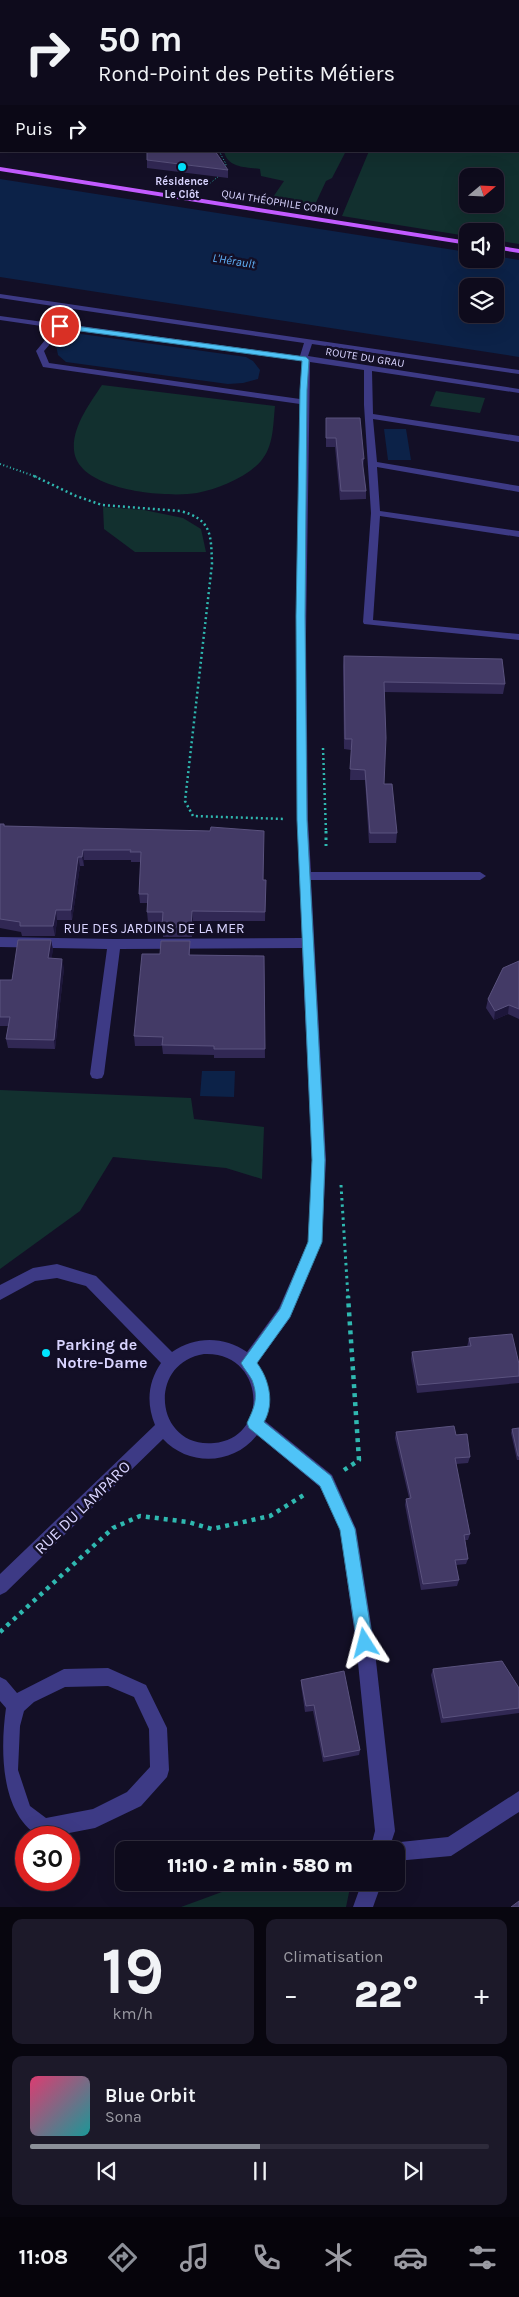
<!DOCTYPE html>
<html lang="fr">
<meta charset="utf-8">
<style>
:root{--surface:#0e0b1c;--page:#1c1929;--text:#f1f3f6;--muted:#9b9ba3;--line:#2e2b3b;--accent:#8c9099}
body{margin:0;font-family:Karla,sans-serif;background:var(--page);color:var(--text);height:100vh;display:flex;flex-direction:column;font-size:19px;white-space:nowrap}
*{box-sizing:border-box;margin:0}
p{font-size:16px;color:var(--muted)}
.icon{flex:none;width:28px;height:28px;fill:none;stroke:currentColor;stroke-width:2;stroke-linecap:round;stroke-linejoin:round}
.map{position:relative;height:1907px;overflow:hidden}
.sheet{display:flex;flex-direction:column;gap:12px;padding:12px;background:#08060f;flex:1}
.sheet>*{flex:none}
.top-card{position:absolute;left:0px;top:0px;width:520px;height:152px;box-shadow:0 5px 20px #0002,0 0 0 1px var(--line);background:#0e0b1c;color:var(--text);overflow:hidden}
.needle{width:32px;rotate:71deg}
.controls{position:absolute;left:459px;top:168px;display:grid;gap:10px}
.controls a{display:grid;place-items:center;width:45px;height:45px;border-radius:10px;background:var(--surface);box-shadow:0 5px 20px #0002,0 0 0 1px var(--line);font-size:25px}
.speed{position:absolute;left:15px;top:1826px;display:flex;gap:10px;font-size:25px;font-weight:700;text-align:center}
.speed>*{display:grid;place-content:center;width:65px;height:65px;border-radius:50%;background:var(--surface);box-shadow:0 5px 20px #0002,0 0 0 1px var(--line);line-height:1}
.speed .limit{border:8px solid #d22;background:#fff;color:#111}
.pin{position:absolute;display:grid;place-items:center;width:42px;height:42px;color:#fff;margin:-21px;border:2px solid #fff;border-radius:50%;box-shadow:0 1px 5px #0007}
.me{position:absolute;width:55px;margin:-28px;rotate:351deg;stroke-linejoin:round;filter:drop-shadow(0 0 4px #0008)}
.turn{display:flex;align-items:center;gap:18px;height:105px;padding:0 15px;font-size:22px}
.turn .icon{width:65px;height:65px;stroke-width:2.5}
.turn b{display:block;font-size:35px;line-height:42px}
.then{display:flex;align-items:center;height:48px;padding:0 15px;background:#0003;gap:10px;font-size:19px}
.big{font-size:38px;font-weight:800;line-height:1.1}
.sheet .widget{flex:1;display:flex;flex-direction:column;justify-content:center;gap:8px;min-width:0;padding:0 18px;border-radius:10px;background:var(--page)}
.sheet .dial{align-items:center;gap:0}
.dial b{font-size:65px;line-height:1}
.song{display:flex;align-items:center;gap:15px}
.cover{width:60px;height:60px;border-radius:8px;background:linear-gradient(135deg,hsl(340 70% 55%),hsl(180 70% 35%))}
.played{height:5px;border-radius:2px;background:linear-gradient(90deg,var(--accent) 50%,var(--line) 50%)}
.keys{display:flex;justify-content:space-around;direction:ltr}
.heat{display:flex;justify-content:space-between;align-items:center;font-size:28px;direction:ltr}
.sheet .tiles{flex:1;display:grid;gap:12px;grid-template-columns:1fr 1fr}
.widget:last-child{grid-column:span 2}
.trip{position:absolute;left:115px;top:1841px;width:290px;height:50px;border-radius:10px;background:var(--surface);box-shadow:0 5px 20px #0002,0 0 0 1px var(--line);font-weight:800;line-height:50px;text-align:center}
.tabs{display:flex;height:80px;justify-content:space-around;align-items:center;background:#06040b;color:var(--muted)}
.tabs .icon{width:35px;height:35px}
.tabs .on{color:var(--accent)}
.tabs b{font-size:22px;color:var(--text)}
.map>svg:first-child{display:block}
</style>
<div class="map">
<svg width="519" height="1907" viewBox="0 0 519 1907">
<rect width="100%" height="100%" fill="#130f26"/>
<path fill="#12302f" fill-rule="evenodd" d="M 519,58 L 519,244 L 495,240 L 495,231 L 468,231 L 467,236 L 342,216 L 369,151 L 519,151 ZM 468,176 L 495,176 L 495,204 L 468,204 Z
M 224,151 L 335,151 L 345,153 L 332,178 L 326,181 L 312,211 L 267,206 L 284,181 L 261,176 L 260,169 C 246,167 227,168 224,151 Z
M 102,385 L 275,406 C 273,424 274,446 261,461 C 247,477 218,489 197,493 C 167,498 77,491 74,450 C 72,427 90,403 102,385 Z
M 436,391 L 485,398 L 480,413 L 430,406 Z
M 103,507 L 144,510 L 183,518 L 201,529 L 206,552 L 135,552 L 104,529 Z
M 0,1090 L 191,1098 L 194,1119 L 264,1127 L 262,1179 L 226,1168 L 113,1157 L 80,1211 L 0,1269 Z
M 249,1882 L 351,1882 L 351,1883 L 346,1907 L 181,1907 Z"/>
<path fill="#0c2248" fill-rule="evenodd" d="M 0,179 L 467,252 L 468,259 L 495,259 L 495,256 L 519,260 L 519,357 L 0,277 ZM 495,286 L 495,314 L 468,314 L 468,286 Z
M 74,333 L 246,357 L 253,361 L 260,370 L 258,379 L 243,383 L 228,384 L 66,362 L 58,355 L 56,345 L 61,338 Z
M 384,429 L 406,429 L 411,460 L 388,460 Z
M 202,1071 L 235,1071 L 234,1097 L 200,1096 Z"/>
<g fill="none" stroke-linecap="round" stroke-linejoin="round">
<path stroke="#2fb8b0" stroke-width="1" stroke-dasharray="1 2" stroke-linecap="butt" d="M 219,151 L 226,164 L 225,171
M 208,185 L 220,175"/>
<path stroke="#2fb8b0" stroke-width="2" stroke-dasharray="1 2.5" stroke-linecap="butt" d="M 0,464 L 37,477"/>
<path stroke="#2fb8b0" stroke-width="2.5" stroke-dasharray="2 3" stroke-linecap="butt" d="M 34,476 L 76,496 L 102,505 L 180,511 C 212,519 211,535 212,564 L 185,801 L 193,816 L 285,819
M 323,748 L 326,832"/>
<path stroke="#2fb8b0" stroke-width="3" stroke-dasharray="2.5 4" stroke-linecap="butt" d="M 326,831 L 326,846
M 341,1185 L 348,1297"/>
<path stroke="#2fb8b0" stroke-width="4.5" stroke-dasharray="4 5" stroke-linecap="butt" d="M 344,1470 L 359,1460 L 348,1296
M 0,1632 L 113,1528 L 140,1516 L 188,1522 L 212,1529 L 270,1516 L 307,1493"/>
<path fill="#3d3a85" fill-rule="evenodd" d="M 0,294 L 519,370 L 519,374 L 312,344 L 308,356 L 519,389 L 519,393 L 372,371 L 373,414 L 519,436 L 519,442 L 373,419 L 377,462 L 519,486 L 519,492 L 377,467 L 380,511 L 519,531 L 519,537 L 380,516 L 373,620 L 519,634 L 519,640 L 364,624 L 363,622 L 371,513 L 364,405 L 364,370 L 310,362 L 306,636 L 308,820 L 311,872 L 480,872 L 486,876 L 480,880 L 311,880 L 326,1160 L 322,1242 L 290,1318 L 257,1363 C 269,1381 273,1401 265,1421 L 332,1475 L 356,1529 L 374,1643 L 395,1831 L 391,1843 L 448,1837 L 519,1791 L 519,1812 L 451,1856 L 396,1861 L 396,1850 L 370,1850 L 375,1831 L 356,1643 L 340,1530 L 320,1487 L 257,1435 C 234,1465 189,1467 163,1439 L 6,1592 L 0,1595 L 0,1574 L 155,1425 C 146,1403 148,1382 161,1363 L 86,1286 L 57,1278 L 35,1281 L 0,1300 L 0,1285 L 33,1268 L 57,1264 L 96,1276 L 172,1352 C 195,1336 224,1336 247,1352 L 279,1308 L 308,1242 L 312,1160 L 302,948 L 120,949 L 104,1074 L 102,1078 L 97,1079 L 92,1078 L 90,1074 L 107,949 L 0,947 L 0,937 L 114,939 L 302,938 C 294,760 297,582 300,404 L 43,367 L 36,351 L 55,328 L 0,320 L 0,316 L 58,324 L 66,308 L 0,298 ZM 73,309 L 304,343 L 300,356 L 66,324 ZM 63,329 L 302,361 L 300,399 L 49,363 L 44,351 ZM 204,1354 C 265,1351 271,1438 214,1443 C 155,1449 146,1363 204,1354 Z
M 108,1668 L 146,1685 L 167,1728 L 169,1770 L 167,1777 L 141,1806 L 95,1828 L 43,1838 C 0,1818 0,1750 6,1708 L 0,1701 L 0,1677 L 6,1680 L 17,1693 L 64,1669 ZM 108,1686 L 134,1697 L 149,1729 L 150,1767 L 127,1792 L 93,1809 L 46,1818 L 30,1806 L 18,1770 L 20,1726 L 24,1711 L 34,1702 L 65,1687 Z
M 362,1882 L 382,1882 L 373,1907 L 353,1907 Z"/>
<path fill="#c25bff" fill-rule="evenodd" d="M 0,167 L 468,241 L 468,245 L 0,171 Z
M 495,245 L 519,249 L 519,253 L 495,249 Z"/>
</g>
<path fill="#312854" d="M 0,123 L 1,123 L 1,148 L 0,148 Z
M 147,160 L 228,170 L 228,178 L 147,168 Z
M 326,418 L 364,459 L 363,467 L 366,491 L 366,499 L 340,500 L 335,447 L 326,447 Z
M 344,656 L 505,684 L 503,694 L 384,692 L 384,784 L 397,833 L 396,843 L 369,843 L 365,780 L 350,780 L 351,750 L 344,749 L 343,666 Z
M 0,824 L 4,824 L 5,826 L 210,831 L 263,880 L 266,880 L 265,921 L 193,921 L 192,937 L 163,937 L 162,922 L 148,922 L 147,912 L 147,903 L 140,903 L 139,894 L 141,862 L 131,862 L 131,860 L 84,860 L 84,866 L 80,866 L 72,920 L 57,920 L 55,936 L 22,936 L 21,932 L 0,928 Z
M 51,940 L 53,950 L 51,958 L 64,968 L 55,1049 L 8,1048 L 6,1039 L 8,1026 L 0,1026 L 0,980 L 12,980 Z
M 190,941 L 190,955 L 264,956 L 265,1058 L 214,1058 L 214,1055 L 163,1054 L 162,1046 L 135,1046 L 134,1036 L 160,954 Z
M 519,961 L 519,1019 L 508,1014 L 494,1020 L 486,1008 L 488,999 Z
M 469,1338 L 519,1364 L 519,1383 L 417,1393 L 411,1359 L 412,1352 L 467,1347 Z
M 519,1428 L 519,1460 L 517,1460 L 511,1433 L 512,1429 Z
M 396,1432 L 456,1435 L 470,1457 L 468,1463 L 456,1464 L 470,1534 L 468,1540 L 465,1540 L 468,1559 L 466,1564 L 456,1565 L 459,1580 L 457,1586 L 421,1590 L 405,1505 L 406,1499 L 409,1498 L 395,1438 Z
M 433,1669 L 519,1688 L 519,1713 L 441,1723 L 431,1675 Z
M 301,1680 L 360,1750 L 359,1755 L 323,1762 L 313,1711 L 305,1712 L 301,1685 Z"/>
<path fill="#1d163a" d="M 83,850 L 84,860 L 84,866 L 82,857 Z
M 78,857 L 80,866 L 72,920 L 71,910 Z
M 56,910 L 57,920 L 55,936 L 53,926 Z
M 192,911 L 193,921 L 192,937 L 191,927 Z
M 51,940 L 53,950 L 50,968 L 48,958 Z
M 62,959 L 64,968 L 55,1049 L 54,1040 Z
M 509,1005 L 508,1014 L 494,1020 L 495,1011 Z"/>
<path fill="#433a66" stroke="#5a527e" d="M 0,123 L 1,123 L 1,141 L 0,141 Z
M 147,151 L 215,151 L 228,170 L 147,160 Z
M 326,418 L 360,418 L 364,459 L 362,459 L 366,491 L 341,491 L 336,438 L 326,438 Z
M 344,656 L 502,659 L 505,684 L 384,682 L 386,738 L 384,784 L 392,784 L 397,833 L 370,833 L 365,770 L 350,769 L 352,739 L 345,739 Z
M 0,824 L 4,824 L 4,826 L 210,831 L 211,827 L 264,831 L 263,880 L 266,880 L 265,912 L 192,911 L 191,927 L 162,927 L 163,912 L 147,912 L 148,894 L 139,894 L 141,852 L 130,852 L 131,850 L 83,850 L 82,857 L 78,857 L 71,910 L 56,910 L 53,926 L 20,926 L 20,922 L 0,919 Z
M 18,940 L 51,940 L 48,958 L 62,959 L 54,1040 L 6,1039 L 10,1017 L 0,1017 L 0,980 L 12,980 Z
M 161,941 L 190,941 L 189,955 L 264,956 L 265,1049 L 214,1049 L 214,1046 L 162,1045 L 163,1037 L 134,1036 L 142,954 L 160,954 Z
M 519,961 L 519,1009 L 509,1005 L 495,1011 L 488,999 L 503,968 Z
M 512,1334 L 519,1364 L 519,1376 L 418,1385 L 412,1352 L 471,1346 L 469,1338 Z
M 454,1426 L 456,1435 L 467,1434 L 470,1457 L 455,1458 L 470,1534 L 464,1535 L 468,1559 L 455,1560 L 459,1580 L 423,1584 L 406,1499 L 411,1498 L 396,1432 Z
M 519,1428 L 519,1456 L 518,1456 L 512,1429 Z
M 502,1661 L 519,1688 L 519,1708 L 443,1718 L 433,1669 Z
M 344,1671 L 360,1750 L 324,1757 L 314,1705 L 306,1706 L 301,1680 Z
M 519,1901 L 519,1907 L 511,1907 Z"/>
<path fill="#4fc3f7" stroke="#337fa1" d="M 60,324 L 306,357 L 309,360 L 307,390 L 305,616 L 307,820 L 325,1160 L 322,1242 L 290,1317 L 257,1363 C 269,1379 275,1403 264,1422 L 331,1476 L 355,1529 L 373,1643 L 371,1649 L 365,1651 L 360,1649 L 357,1643 L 340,1530 L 320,1486 L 249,1428 L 247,1423 C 254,1408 259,1398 252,1380 C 249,1374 244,1369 241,1363 L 280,1309 L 308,1242 L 312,1160 L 297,820 L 296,616 L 300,390 L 302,361 L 58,328 L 58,325 Z"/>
<g fill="#00e5ff" stroke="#130f26" stroke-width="2">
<circle cx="182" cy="167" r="5"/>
<circle cx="46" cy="1353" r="5"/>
</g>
<g text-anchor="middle" stroke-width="5" stroke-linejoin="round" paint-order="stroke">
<g font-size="11" font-weight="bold" fill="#d9d4ff" stroke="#130f26">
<text x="182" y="185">Résidence<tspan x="182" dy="13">Le Clôt</tspan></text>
</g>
<g font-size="11" fill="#d9d4ff" stroke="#130f26">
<text transform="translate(280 202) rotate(9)" y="4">QUAI THÉOPHILE CORNU</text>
<text transform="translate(365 357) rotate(9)" y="4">ROUTE DU GRAU</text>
</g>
<g font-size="12" font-style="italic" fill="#62b6ff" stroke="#130f26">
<text transform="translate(234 261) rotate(9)" y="4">L'Hérault</text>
</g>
<g font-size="14" fill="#d9d4ff" stroke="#130f26">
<text x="154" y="933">RUE DES JARDINS DE LA MER</text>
</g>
<g font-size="16" font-weight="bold" fill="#d9d4ff" stroke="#130f26" text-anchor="start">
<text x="56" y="1350">Parking de<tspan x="56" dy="18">Notre-Dame</tspan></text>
</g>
<g font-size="16" fill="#d9d4ff" stroke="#130f26">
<text transform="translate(82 1507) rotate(-44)" y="6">RUE DU LAMPARO</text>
</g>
</g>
</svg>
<div class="controls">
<a><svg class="needle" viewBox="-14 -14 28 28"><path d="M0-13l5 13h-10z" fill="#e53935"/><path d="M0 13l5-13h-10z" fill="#9b9ba3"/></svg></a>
<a><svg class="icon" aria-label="sound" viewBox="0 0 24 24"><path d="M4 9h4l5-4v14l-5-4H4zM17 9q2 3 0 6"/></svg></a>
<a><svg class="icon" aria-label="layers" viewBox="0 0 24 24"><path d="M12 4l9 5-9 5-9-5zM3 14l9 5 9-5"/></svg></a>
</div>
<div class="speed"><div class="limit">30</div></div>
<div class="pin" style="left:60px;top:326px;background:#d93025"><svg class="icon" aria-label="arrive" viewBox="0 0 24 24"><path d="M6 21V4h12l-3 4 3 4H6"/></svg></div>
<svg class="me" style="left:365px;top:1643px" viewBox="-20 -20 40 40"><path d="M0-17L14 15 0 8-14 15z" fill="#4fc3f7" stroke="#fff" stroke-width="4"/></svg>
<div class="trip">11:10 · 2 min · 580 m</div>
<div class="top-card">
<div class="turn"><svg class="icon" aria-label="right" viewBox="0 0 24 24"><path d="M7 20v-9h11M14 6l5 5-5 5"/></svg><div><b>50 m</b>Rond-Point des Petits Métiers</div></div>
<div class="then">Puis<svg class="icon" aria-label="right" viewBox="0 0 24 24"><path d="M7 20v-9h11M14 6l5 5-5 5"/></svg></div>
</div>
</div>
<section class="sheet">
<div class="tiles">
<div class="widget dial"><b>19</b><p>km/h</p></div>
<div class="widget"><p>Climatisation</p>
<div class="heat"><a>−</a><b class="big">22°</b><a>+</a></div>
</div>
<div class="widget">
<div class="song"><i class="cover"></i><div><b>Blue Orbit</b><p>Sona</p></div></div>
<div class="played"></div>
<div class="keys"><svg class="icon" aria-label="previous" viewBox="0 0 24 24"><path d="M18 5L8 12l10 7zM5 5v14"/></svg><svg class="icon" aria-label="pause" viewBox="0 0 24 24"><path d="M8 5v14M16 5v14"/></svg><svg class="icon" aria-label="next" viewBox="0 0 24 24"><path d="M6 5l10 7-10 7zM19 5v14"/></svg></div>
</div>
</div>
</section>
<nav class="tabs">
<b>11:08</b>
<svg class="icon on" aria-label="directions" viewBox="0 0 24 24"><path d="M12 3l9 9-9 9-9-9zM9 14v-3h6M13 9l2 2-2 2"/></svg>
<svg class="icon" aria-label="music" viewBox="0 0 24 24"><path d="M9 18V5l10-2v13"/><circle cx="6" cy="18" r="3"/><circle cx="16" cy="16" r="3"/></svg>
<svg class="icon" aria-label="phone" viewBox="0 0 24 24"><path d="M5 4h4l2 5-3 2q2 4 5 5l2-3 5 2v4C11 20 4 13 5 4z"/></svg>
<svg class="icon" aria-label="climate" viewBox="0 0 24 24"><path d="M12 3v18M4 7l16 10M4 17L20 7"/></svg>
<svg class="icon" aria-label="car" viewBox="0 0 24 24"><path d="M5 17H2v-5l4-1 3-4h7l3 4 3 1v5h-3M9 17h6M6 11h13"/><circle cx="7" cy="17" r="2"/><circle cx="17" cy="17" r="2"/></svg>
<svg class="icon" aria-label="filters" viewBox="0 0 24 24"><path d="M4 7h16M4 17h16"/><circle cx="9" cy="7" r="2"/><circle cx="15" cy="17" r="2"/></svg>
</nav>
